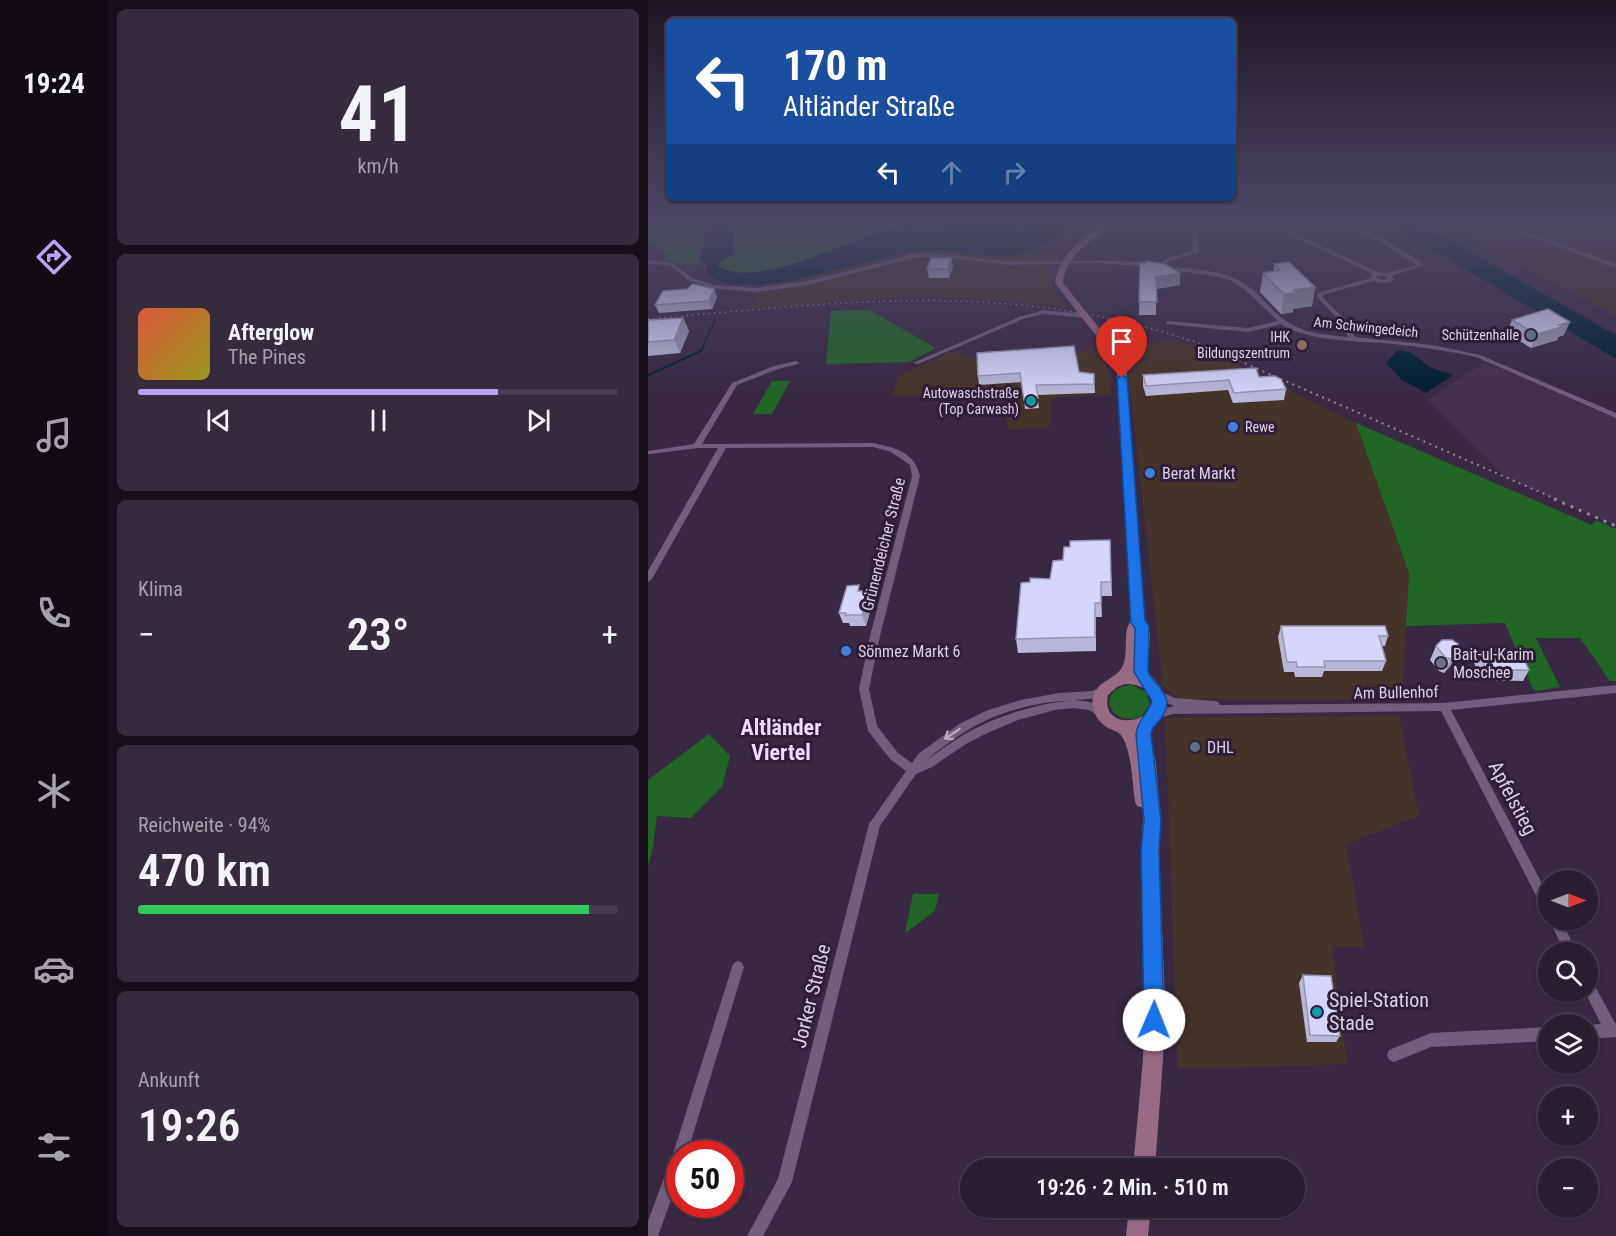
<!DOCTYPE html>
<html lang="de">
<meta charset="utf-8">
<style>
:root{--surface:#2a1e31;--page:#362b3d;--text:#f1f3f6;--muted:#a5a2ab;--line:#463c4d;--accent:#bca0f2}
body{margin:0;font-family:"Roboto Condensed",sans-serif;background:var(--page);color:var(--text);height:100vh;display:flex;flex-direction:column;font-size:22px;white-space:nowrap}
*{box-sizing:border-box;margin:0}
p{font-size:20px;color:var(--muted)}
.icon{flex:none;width:33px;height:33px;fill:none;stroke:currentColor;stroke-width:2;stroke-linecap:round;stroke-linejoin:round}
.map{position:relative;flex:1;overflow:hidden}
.drawer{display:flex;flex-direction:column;gap:9px;padding:9px;background:#17101b;width:540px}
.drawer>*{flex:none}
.banner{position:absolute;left:18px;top:18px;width:570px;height:183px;border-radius:9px;box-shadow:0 2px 4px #0004,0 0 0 2px var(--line);background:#1a4fa0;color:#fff;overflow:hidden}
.needle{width:39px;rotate:90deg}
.fabs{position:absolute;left:890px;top:870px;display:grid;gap:12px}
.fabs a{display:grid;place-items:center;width:60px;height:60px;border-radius:50%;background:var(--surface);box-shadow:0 2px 4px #0004,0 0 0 2px var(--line);font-size:30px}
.speed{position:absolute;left:18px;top:1140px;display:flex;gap:12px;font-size:30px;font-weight:700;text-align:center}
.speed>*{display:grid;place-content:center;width:78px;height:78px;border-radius:50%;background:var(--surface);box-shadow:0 2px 4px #0004,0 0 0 2px var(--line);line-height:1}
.speed .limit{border:9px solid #d22;background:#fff;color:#111}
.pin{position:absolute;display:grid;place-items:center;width:51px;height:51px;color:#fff;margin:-62px -26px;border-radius:50% 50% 50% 0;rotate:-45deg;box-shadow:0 0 6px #0007}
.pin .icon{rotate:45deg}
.me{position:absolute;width:66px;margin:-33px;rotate:1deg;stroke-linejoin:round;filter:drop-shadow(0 0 4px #0008)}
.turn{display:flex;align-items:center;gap:21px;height:126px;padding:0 18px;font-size:27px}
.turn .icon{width:78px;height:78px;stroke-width:2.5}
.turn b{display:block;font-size:42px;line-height:51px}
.lanes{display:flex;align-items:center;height:57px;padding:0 18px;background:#0003;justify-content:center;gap:30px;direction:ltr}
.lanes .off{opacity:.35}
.big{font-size:45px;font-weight:600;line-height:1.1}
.drawer .tile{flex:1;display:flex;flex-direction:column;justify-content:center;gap:9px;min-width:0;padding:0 21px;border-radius:9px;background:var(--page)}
.drawer .dial{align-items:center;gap:0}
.dial b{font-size:78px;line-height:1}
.song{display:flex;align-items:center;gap:18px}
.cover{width:72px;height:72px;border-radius:9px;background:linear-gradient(135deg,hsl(10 70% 55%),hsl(60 70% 35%))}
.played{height:6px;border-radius:3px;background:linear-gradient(90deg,var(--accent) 75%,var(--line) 75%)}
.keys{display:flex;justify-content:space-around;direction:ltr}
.heat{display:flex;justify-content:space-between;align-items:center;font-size:33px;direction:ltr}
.charge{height:9px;border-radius:4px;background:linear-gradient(90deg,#34c759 94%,var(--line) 0)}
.trip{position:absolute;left:312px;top:1158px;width:345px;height:60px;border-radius:30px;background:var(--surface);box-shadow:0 2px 4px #0004,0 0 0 2px var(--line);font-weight:600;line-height:60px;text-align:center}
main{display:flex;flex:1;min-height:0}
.dock{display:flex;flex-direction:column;width:108px;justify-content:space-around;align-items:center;background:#110c14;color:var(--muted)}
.dock .icon{width:42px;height:42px}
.dock .selected{color:var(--accent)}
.dock b{font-size:27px;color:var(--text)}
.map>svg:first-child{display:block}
</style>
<main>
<nav class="dock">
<b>19:24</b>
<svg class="icon selected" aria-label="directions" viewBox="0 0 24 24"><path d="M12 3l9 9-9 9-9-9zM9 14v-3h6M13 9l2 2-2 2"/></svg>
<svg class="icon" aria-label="music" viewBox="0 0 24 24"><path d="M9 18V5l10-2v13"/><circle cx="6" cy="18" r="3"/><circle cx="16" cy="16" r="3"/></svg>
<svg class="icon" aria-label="phone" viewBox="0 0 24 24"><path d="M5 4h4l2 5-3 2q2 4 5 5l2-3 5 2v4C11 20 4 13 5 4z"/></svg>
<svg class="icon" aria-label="climate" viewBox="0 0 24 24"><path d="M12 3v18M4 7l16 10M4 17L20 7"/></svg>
<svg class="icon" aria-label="car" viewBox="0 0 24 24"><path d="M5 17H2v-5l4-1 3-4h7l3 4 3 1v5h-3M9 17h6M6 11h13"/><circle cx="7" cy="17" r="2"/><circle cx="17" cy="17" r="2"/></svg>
<svg class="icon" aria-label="filters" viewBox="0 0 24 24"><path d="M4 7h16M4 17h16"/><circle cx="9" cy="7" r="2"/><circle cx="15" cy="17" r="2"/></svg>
</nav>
<section class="drawer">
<div class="tile dial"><b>41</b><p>km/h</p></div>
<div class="tile">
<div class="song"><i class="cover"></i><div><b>Afterglow</b><p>The Pines</p></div></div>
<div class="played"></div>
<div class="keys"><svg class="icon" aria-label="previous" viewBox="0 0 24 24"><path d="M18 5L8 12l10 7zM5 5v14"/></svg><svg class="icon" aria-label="pause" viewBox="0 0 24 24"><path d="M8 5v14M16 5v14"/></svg><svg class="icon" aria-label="next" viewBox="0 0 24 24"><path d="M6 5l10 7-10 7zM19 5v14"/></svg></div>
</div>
<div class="tile"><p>Klima</p>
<div class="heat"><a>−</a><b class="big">23°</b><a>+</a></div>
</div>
<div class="tile"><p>Reichweite · 94%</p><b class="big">470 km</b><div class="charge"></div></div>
<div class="tile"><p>Ankunft</p><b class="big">19:26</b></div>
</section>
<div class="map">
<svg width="968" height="1236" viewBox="0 0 968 1236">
<rect width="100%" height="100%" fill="#382841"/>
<path fill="#443328" d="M 790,222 L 968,222 L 968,315 L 931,297 Z
M 417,231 L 436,235 L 413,254 L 405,266 L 403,287 L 417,307 L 323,298 L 269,296 L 102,308 L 118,284 L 143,282 L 208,263 L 281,249 L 347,257 L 366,254 L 388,248 Z
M 527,340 L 600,370 L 708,423 L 761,573 L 754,700 L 532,699 L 515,686 L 480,371 L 474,346 Z
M 451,350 L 462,373 L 463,395 L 403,398 L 402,427 L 360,430 L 356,395 L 243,396 L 251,376 L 304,351 L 326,359 Z
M 751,716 L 771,816 L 698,844 L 716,947 L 684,946 L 699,1064 L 530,1069 L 517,718 Z"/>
<path fill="#432f4e" d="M 837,362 L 968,418 L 968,526 L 859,478 L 779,400 Z"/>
<path fill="#216527" d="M 0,222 L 60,222 L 51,260 L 56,265 L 35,264 L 16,259 L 20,255 L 0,242 Z
M 94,222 L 150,222 L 193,228 L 240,222 L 307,222 C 288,231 277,222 261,224 C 253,225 243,230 235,233 C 195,246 108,287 70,267 L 71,262 L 86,254 L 86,230 Z
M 221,310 L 288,348 L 261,362 L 178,364 L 183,311 Z
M 124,381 L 142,381 L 124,414 L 105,414 Z
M 708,423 L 944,525 L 948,520 L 968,529 L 968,681 L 962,681 L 932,638 L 888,638 L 912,687 L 888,691 L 885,689 L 857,623 L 758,626 L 761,573 Z
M 484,685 L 498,692 L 502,704 L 494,716 C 461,730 446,687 484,685 Z
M 61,734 L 82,756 L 74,787 L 43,818 L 9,816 L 5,847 L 0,866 L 0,780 Z
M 265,894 L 291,894 L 287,911 L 257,933 Z"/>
<path fill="#001f30" d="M 62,222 L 94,222 C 83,232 84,240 86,254 L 71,262 L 70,266 C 112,293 216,230 262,224 C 269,223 276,227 284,227 C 293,226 302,223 311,222 C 347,221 384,222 420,222 L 415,227 L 437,233 L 434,235 L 417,231 C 400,241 386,250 367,254 C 338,261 310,249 281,250 C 230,251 95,310 58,272 L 59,263 L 53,260 Z
M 729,222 L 769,222 L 952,326 L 968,335 L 968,359 L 782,248 Z
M 750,350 L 762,352 L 782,367 L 805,375 L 778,393 L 754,380 L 738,363 Z"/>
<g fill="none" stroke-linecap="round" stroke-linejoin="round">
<path stroke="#001f30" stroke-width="1.5" d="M 55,346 L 67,320"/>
<path stroke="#001f30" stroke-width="2" d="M 0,375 L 53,351 L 56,345"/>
<path fill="#001f30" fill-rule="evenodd" d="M 503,222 L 509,222 L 510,237 L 453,238 L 450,236 L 453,234 L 504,234 Z"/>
<path fill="#705e7a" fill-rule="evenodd" d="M 545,222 L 549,222 L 550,252 L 522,261 L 515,267 C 537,267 573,270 592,281 C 605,288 614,299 624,309 C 647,333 669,334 700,337 L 693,322 L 668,296 L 673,292 L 723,278 L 722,277 L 725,274 L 615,222 L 622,222 L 730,272 L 740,273 L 769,265 L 724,237 L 686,222 C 711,222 756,249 776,265 L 743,276 L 746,279 C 740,284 733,284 726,281 L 677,294 L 674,296 C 685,310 702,319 707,337 L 784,345 L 832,355 L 968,413 L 968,418 L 828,357 C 801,351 773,347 746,344 C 714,341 659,342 633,324 L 600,332 L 518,324 L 518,322 L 520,321 L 600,328 L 630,321 L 597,290 L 582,280 L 566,276 L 509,268 L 509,266 L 518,259 L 544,251 ZM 730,276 L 737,276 L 740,279 L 734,280 L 728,277 Z
M 841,222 L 849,222 L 968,264 L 968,268 Z
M 269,253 C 300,253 331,260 362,261 C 409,263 455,258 502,263 L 505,265 L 502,267 L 450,263 L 362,265 L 292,257 L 269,257 L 160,285 L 109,292 L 63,288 L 40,280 L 22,265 L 0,264 L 0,260 L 25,263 L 44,278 L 66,285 L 109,288 L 160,281 Z
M 396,310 L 438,314 L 441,316 L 438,318 L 396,314 L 375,319 L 270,364 L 265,363 L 371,317 Z
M 148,361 L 151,363 L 150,364 L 130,369 L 89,385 L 54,444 L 225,443 C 247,448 266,451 272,476 L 232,636 L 221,689 L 229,726 L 250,753 L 264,763 L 270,754 L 313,723 L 340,710 L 373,700 L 411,693 L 444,691 L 456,686 L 459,687 L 461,690 C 452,700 439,699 426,700 C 438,701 450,702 458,712 L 457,715 L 453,716 L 440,710 L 425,708 L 407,710 L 370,720 L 337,734 L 318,744 L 284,767 L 268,774 L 232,826 L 144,1182 L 115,1236 L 99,1236 L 130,1179 L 221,824 L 258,771 L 242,759 L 220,731 L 211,689 L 222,636 L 264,476 L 262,465 L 243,452 L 225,447 L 78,448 L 4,579 L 0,582 L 0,571 L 70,448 L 49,448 L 3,454 L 0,454 L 0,451 L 46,444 L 84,383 L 126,366 ZM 424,700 C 387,704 349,716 317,734 C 303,742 291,752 278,760 C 291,750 305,739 320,730 C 350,711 389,702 424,700 Z
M 968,685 L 968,693 L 803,710 L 900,895 L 900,913 L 896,911 L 793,711 L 525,714 L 508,719 L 504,718 L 503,715 L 504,712 L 526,706 L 506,697 L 504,694 L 506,691 L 509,690 L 527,698 L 567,701 L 570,702 L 572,705 L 796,703 Z
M 901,920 L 913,920 L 929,952 L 917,952 Z
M 90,961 L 94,963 L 96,967 L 39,1154 L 32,1154 L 32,1175 L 10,1236 L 0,1236 L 0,1221 L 25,1154 L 84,967 L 86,963 Z
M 939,977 L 943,979 L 967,1023 L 968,1023 L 968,1037 L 939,1039 L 939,1025 L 953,1024 L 937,992 L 939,992 Z
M 900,1027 L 900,1041 L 783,1047 L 746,1062 L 741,1060 L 739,1055 L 741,1050 L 783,1033 Z"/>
<path fill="#976b84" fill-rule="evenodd" d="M 163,222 L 229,222 L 191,227 Z
M 459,222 L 468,222 C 445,241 420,250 415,283 L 469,350 L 479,374 L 497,623 L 493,629 L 500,630 L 502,634 L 500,672 L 513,688 L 519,703 L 514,717 L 504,726 L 503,738 L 508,764 L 513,820 L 511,850 L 517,1001 L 515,1059 L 507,1168 L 485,1168 L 495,1059 L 497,1001 L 493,850 L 496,808 L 489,806 L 487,801 C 484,783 484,748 472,734 C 469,731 464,730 460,728 C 450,723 442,709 445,697 C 450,679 469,680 475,665 C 481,652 474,631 483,621 L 469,374 L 461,352 L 407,283 C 412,252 435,238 459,222 ZM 477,684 C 486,684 497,686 501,694 C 517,723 451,734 460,695 L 469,687 Z
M 481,1208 L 503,1208 L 500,1236 L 478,1236 Z"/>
<path stroke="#93859a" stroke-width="1.5" stroke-dasharray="1.5 4" stroke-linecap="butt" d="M 0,319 C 196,302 368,278 559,346"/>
<path stroke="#93859a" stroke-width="2" stroke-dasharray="2 4.5" stroke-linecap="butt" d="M 555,345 L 910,500"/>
<path stroke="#93859a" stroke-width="3" stroke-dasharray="3 6" stroke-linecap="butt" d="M 906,499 L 968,526"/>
</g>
<path fill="#b8b7d7" d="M 303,258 L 305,267 L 301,278 L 281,278 L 279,269 Z
M 492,263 L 532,285 L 508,289 L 508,315 L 491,315 Z
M 626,264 L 667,287 L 664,306 L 645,309 L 645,312 L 633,314 L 612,292 L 615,273 L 626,271 Z
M 69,297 L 64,309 L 11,313 L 7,305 Z
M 35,318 L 41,331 L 32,353 L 0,356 L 0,320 Z
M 864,320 L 916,335 L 910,337 L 909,340 L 883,348 L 859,333 Z
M 329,353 L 431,372 L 446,374 L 447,393 L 389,395 L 391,408 L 377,409 L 374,382 L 331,385 L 330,376 Z
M 495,375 L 611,377 L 638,389 L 636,400 L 585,403 L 580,390 L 498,396 L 495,386 Z
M 462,540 L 464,596 L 453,596 L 454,617 L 448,617 L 448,651 L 370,653 L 368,639 L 382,582 L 402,579 L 415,560 L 422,547 Z
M 213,591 L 221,591 L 225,601 L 218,626 L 202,626 L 201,623 L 195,623 L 191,613 Z
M 633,626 L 740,636 L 737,646 L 734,646 L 738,661 L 734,671 L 676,671 L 674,677 L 647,677 L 646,672 L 636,672 L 630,637 Z
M 788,646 L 810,652 L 803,665 L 796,673 L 791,671 L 782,660 Z
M 831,650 L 881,670 L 875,681 L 833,680 L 825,660 Z
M 655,975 L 692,1036 L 688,1042 L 659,1042 L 651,983 Z"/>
<path fill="#9695af" d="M 303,258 L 305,267 L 301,278 L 300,269 Z
M 532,273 L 532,285 L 508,289 L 508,277 Z
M 667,287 L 664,306 L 645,309 L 645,312 L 633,314 L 636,294 L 646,290 Z
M 66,289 L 69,297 L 64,309 L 61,301 Z
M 35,318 L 41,331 L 32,353 L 26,340 Z
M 922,322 L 916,335 L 910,337 L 909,340 L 883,348 L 888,334 L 911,325 Z
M 221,591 L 225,601 L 218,626 L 214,615 Z
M 810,652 L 803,665 L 796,673 L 803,659 Z"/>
<path fill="#d6d5fa" stroke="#9695af" stroke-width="1.5" d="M 283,258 L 303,258 L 300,269 L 279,269 Z
M 498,261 L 517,264 L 532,273 L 508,277 L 509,302 L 491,302 L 492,263 L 498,263 Z
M 641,262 L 667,287 L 646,290 L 648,293 L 636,294 L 615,273 L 632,270 L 626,264 Z
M 45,284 L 66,289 L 61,301 L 7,305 L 15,291 L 39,289 Z
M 900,309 L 922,322 L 911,325 L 914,327 L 888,334 L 864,320 Z
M 35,318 L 26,340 L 0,342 L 0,320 Z
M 426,346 L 431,372 L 446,374 L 446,384 L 388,385 L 390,398 L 376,400 L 372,373 L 330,376 L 329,353 Z
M 608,368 L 611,377 L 626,376 L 633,379 L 638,389 L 586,393 L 581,380 L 498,386 L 495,375 Z
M 462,540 L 463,582 L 453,582 L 453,603 L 447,603 L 447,637 L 368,639 L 373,583 L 382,582 L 382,578 L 402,579 L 405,561 L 415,560 L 416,547 L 422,547 L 422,541 Z
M 211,585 L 210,591 L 221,591 L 214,615 L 197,615 L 198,613 L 191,613 L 199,586 Z
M 633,626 L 737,626 L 740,636 L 731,636 L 738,661 L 676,661 L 677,667 L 649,667 L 648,662 L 639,662 Z
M 794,640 L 804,640 L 810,644 L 810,652 L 803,659 L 797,657 L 788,646 Z
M 831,650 L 872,650 L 881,670 L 838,670 Z
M 655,975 L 683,976 L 692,1036 L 662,1035 Z"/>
<defs><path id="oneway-shaft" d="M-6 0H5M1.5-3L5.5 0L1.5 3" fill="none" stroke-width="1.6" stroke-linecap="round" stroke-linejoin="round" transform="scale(1.5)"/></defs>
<use stroke="#b6a9be" href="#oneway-shaft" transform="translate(304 734) rotate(146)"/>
<linearGradient id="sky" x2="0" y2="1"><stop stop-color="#1f1624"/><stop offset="0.56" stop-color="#4d4865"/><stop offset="1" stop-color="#4d4865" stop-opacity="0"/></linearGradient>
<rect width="968" height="396" fill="url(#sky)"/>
<path fill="#1a73e8" stroke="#114b97" stroke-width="1.5" d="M 474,375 L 479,378 L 497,620 L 501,626 L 500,672 C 508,688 529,696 513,718 C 509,725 504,725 503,734 L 513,820 L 511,850 L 516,1020 L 513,1027 L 506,1030 L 499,1027 L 496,1020 L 493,850 L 496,820 L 488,734 C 490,719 500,714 504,701 L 486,672 L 487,628 L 483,623 L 469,378 Z"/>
<g fill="#5c6f8a" stroke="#2e1e37" stroke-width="2">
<circle cx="883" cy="335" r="6"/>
<circle cx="547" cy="747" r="6"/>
</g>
<circle fill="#8d6e63" stroke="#2e1e37" stroke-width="2" cx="654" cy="345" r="6"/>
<g fill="#0f9aa8" stroke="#2e1e37" stroke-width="2">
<circle cx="383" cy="401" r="6"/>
<circle cx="669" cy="1012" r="6"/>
</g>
<g fill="#3f7fe0" stroke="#2e1e37" stroke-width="2">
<circle cx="585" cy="427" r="6"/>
<circle cx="502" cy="473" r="6"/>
<circle cx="198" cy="651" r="6"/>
</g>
<circle fill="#6b7280" stroke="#2e1e37" stroke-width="2" cx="793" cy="663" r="6"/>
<g text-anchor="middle" stroke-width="6" stroke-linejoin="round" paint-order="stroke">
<g font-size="14" fill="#dcd1e2" stroke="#2e1e37">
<text transform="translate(718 327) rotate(6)" y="5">Am Schwingedeich</text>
</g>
<g font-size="14" fill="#dcd1e2" stroke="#2e1e37" text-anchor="end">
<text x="871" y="340">Schützenhalle</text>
<text x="642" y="342">IHK<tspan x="642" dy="16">Bildungszentrum</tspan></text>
<text x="371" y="398">Autowaschstraße<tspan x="371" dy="16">(Top Carwash)</tspan></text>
<text x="597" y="432" text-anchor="start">Rewe</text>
</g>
<g font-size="16" fill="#dcd1e2" stroke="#2e1e37" text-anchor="start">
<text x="514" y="479">Berat Markt</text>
<text x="210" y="657">Sönmez Markt 6</text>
<text x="805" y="660">Bait-ul-Karim<tspan x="805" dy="18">Moschee</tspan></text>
<text x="559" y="753">DHL</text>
</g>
<g font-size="16" fill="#dcd1e2" stroke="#2e1e37">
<text transform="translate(235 544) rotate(-76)" y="6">Grünendeicher Straße</text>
<text transform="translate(748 692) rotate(-1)" y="6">Am Bullenhof</text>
</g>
<g font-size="20" fill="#dcd1e2" stroke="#2e1e37">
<text transform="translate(865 798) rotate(62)" y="7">Apfelstieg</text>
<text transform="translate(163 996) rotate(-76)" y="7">Jorker Straße</text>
</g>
<g font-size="20" fill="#dcd1e2" stroke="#2e1e37" text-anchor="start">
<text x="681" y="1007">Spiel-Station<tspan x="681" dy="23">Stade</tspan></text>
</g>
<g font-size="22" font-weight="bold" fill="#edddf8" stroke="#2e1e37">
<text x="133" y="735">Altländer<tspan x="133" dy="25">Viertel</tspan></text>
</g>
</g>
</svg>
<div class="fabs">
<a><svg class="needle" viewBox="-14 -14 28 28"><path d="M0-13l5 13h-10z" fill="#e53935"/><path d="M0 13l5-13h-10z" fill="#a5a2ab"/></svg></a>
<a><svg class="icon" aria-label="search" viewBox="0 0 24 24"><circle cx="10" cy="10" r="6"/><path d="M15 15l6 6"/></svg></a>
<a><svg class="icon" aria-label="layers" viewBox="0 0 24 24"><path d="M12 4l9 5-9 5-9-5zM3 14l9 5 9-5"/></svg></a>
<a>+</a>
<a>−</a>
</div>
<div class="speed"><div class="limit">50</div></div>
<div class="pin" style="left:474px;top:378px;background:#d93025"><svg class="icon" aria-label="arrive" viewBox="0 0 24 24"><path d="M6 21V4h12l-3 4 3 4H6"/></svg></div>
<svg class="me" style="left:506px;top:1020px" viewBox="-20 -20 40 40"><circle r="19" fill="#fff"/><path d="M0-13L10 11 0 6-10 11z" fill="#1a73e8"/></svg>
<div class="trip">19:26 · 2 Min. · 510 m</div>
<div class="banner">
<div class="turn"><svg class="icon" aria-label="left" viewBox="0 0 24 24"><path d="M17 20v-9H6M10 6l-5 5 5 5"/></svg><div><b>170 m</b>Altländer Straße</div></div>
<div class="lanes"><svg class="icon" aria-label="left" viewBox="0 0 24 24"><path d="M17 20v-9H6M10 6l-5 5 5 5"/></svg><svg class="icon off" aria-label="ahead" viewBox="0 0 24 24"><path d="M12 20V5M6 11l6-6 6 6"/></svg><svg class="icon off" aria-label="right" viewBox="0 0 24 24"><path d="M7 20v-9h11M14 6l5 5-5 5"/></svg></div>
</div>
</div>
</main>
